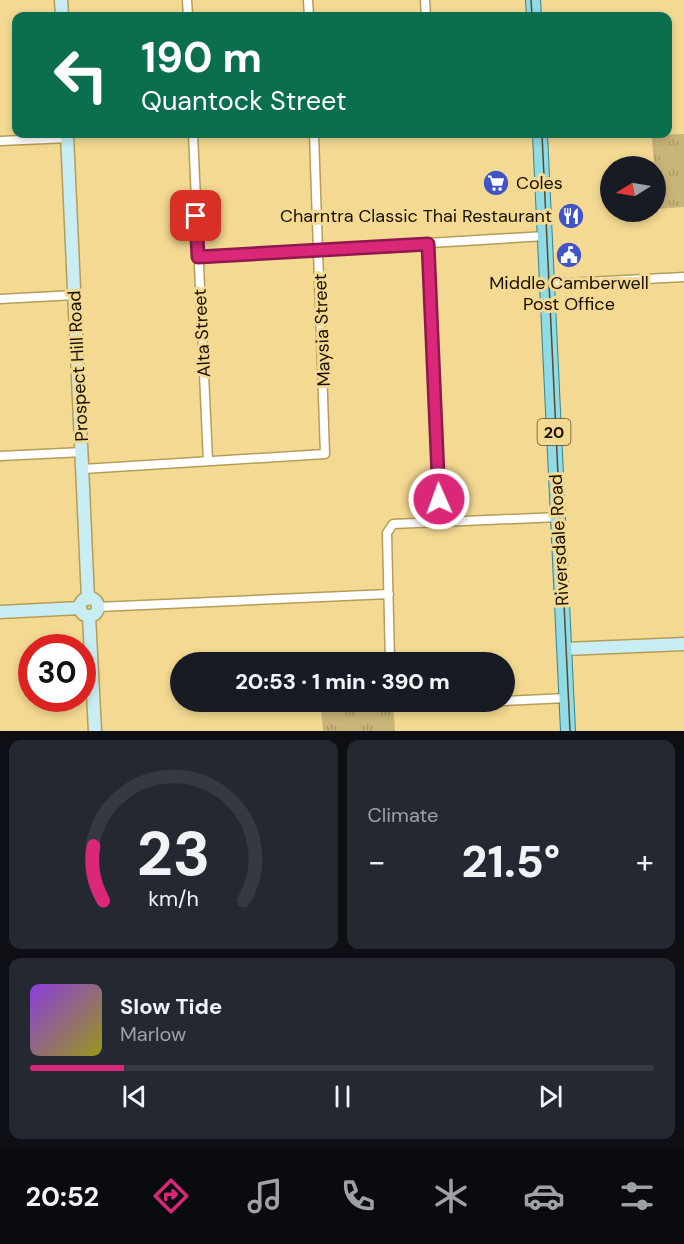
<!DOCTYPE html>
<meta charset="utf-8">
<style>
:root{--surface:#171b24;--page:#242831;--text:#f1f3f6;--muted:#9ea1a6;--line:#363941;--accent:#db2777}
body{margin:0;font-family:"DM Sans",sans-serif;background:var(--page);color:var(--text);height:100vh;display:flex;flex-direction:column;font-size:22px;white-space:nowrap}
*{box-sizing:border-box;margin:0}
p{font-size:20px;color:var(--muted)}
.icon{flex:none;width:33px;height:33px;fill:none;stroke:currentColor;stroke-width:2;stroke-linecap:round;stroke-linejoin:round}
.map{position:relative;height:731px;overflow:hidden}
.side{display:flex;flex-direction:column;gap:9px;padding:9px;background:#0d0f14;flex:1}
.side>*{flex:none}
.hud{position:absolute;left:12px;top:12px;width:660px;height:126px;border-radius:12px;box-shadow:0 3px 9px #0003;background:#0b6e4f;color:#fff;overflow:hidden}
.needle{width:39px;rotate:259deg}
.buttons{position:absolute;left:600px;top:156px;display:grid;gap:12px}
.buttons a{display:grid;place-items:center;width:66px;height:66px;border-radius:50%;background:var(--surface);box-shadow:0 3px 9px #0003;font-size:30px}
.speed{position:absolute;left:18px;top:634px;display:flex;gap:12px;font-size:30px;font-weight:700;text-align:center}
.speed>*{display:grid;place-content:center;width:78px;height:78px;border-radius:50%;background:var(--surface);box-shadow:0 3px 9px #0003;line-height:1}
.speed .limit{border:9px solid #d22;background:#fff;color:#111}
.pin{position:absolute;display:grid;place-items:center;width:51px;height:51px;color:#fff;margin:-26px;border-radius:12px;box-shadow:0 3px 9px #0006}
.me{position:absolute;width:66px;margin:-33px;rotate:358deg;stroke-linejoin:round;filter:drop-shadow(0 0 4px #0008)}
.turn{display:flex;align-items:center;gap:21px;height:126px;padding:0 30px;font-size:27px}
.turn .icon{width:78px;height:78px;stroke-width:2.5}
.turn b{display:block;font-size:42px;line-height:51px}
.big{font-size:45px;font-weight:800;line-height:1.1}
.side .card{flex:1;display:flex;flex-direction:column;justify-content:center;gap:9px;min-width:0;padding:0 21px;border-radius:12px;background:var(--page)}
.side .dial{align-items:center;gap:0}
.dial svg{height:156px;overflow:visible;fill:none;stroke:var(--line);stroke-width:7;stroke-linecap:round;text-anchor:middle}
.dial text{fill:var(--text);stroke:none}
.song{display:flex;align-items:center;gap:18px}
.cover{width:72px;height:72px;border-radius:9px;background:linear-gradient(135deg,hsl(270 70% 55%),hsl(60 70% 35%))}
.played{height:6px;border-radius:3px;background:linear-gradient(90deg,var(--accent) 15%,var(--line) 15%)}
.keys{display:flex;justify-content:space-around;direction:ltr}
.heat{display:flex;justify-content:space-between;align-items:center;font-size:33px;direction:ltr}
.side .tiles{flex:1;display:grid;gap:9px;grid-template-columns:1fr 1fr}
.card:last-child{grid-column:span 2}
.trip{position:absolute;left:170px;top:652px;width:345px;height:60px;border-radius:30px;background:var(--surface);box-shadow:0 3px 9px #0003;font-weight:800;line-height:60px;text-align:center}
.tabs{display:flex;height:96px;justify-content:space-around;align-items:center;background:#090b0e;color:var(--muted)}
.tabs .icon{width:42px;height:42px}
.tabs .active{color:var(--accent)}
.tabs b{font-size:27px;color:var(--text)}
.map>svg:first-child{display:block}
</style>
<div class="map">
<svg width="684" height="731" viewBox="0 0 684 731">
<defs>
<pattern id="park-tufts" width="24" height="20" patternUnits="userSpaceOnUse" patternTransform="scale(1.5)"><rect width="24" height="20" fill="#c9b479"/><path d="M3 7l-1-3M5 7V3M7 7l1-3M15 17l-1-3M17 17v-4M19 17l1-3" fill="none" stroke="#ac9a67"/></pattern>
</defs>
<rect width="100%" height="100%" fill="#f3d992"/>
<path fill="url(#park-tufts)" d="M 684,134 L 684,207 L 656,209 L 656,166 L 654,166 L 652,138 L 655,138 L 655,135 Z
M 307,702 L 393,702 L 395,731 L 323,731 L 321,709 L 307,709 Z"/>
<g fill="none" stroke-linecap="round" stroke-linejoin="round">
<g stroke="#b69d57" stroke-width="11">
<path id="street" d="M 187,0 L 188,16
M 308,0 L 309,16
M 425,0 L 426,16
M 193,134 L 208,461
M 0,141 L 68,138
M 428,244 L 440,522
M 198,257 L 545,236
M 547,284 L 684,277
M 0,299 L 75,295
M 0,456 L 83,452
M 83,469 L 325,454 L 314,134
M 98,607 L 389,594
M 390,663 L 387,533 L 393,524 L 559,517
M 504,701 L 567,698
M 397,702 L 398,706 L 474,702"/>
</g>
<g stroke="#b69d57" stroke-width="15">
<path id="secondary" d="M 61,0 L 62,16
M 67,134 L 88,599
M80 607a9 9 0 1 1 18 0a9 9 0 1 1-18 0Z
M 0,612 L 80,608
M 89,616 L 95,731
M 565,649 L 684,644"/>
</g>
<g stroke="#36848c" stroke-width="16">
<path id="primary" d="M 533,0 L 534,16
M 540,134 L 568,731"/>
</g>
<use href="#street" stroke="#fff" stroke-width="8"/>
<use href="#secondary" stroke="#c8edf3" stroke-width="12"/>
<use href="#primary" stroke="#91dbe7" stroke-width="14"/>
<path stroke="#584a2b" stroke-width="1.5" d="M 531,0 L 532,16
M 542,134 L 570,731"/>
</g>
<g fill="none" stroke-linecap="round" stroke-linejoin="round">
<g stroke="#8e194d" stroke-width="15">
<path id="route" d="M 196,216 L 198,257 L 428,244 L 439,499"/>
</g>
<use href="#route" stroke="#db2777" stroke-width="10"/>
</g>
<defs>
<g id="supermarket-disc" transform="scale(1.35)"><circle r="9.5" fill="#3e54c7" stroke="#f3d992"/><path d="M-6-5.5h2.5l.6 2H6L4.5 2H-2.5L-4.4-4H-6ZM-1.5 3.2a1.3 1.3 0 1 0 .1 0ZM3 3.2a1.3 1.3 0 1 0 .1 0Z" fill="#fff"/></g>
<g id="restaurant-disc" transform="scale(1.35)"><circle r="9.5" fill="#3e54c7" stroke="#f3d992"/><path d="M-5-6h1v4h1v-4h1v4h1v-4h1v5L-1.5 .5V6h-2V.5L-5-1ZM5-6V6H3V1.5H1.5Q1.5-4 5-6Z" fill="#fff"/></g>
<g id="civic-disc" transform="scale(1.35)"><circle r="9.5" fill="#3e54c7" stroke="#f3d992"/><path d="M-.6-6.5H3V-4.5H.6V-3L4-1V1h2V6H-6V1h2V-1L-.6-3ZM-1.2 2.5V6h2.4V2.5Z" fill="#fff"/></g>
</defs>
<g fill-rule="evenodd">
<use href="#supermarket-disc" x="496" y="183"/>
<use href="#restaurant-disc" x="571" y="216"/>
<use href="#civic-disc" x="569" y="255"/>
</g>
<g text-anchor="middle" stroke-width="6" stroke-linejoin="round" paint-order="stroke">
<rect fill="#f3d992" stroke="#594c2c" stroke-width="1.5" x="537.5" y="419" width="33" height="26" rx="4.5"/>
<g font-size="16" font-weight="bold" fill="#170f00">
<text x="554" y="438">20</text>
</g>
<g font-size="18" fill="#170f00" stroke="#f3d992" text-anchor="start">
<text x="516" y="189">Coles</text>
<text x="552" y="222" text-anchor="end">Charntra Classic Thai Restaurant</text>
<text x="569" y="289" text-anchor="middle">Middle Camberwell<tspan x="569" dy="21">Post Office</tspan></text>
</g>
<g font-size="18" fill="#170f00" stroke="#f3d992">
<text transform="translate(322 330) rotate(-92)" y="6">Maysia Street</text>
<text transform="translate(202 333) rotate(-93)" y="6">Alta Street</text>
<text transform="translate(78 366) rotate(-93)" y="6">Prospect Hill Road</text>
<text transform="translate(559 540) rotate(-93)" y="6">Riversdale Road</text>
</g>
</g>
</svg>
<div class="buttons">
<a><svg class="needle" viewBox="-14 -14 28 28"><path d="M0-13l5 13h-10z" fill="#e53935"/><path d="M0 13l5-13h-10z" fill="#9ea1a6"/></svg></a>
</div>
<div class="speed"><div class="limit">30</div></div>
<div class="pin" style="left:196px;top:216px;background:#d93025"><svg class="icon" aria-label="arrive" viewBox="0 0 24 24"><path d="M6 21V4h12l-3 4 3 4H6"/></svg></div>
<svg class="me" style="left:439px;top:499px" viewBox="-20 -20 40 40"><circle r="17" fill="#db2777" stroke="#fff" stroke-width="3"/><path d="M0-11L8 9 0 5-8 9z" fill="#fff"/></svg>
<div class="trip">20:53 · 1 min · 390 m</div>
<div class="hud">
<div class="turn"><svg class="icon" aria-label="left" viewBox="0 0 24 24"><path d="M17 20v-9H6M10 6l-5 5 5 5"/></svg><div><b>190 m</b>Quantock Street</div></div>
</div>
</div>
<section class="side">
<div class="tiles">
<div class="card dial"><svg viewBox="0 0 100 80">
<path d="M14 69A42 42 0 1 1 86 69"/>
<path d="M14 69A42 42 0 0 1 9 41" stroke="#db2777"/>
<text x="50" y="56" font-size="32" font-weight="700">23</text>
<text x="50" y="72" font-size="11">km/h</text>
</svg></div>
<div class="card"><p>Climate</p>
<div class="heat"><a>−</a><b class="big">21.5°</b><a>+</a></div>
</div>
<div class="card">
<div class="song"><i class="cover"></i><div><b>Slow Tide</b><p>Marlow</p></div></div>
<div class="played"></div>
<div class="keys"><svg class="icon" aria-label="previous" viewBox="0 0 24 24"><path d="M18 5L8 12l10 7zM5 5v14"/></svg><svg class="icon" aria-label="pause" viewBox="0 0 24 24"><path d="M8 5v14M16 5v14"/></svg><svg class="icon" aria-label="next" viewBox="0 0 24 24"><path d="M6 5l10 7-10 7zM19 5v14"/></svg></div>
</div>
</div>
</section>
<nav class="tabs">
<b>20:52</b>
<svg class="icon active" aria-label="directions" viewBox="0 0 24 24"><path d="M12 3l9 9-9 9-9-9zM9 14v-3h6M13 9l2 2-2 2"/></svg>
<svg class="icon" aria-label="music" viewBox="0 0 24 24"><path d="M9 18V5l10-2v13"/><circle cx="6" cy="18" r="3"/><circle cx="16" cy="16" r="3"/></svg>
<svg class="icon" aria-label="phone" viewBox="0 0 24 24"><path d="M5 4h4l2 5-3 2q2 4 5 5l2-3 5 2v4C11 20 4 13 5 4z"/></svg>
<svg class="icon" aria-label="climate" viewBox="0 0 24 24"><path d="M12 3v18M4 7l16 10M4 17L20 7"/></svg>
<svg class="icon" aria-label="car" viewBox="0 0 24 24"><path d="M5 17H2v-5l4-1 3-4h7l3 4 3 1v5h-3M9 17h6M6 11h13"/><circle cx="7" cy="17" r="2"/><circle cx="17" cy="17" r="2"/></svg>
<svg class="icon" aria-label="filters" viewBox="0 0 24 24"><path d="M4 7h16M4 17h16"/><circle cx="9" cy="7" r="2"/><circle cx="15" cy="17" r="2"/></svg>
</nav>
